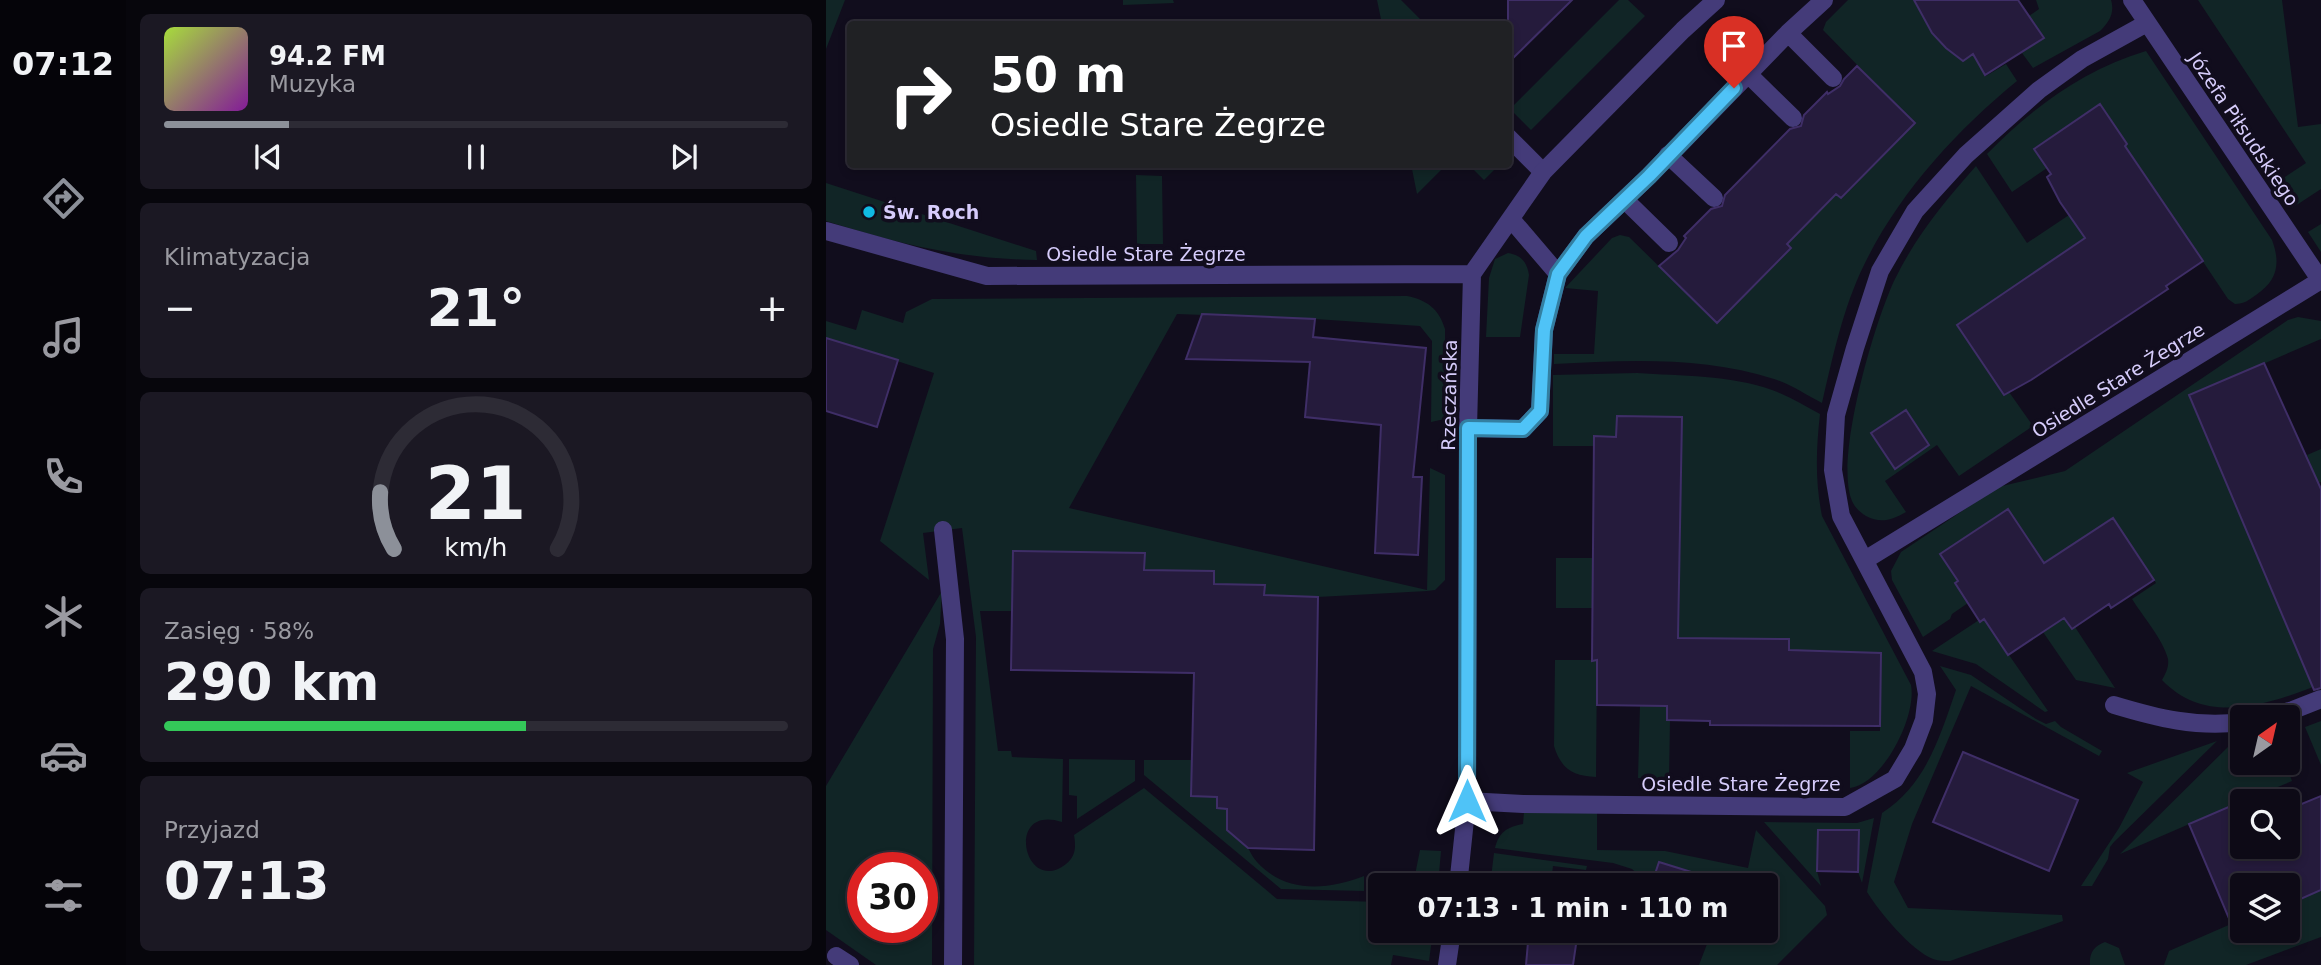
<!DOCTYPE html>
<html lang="pl">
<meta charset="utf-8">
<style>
:root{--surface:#0d0a16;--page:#1b1823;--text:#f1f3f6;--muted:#9a9aa1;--line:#2d2b35;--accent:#8c9099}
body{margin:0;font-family:"DejaVu Sans",sans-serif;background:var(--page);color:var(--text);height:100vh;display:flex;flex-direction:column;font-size:26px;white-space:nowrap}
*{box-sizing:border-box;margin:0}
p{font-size:23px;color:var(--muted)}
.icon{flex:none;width:38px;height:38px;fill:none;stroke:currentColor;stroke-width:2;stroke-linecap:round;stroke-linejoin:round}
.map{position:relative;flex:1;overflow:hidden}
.drawer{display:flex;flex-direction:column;gap:14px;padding:14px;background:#07060c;width:700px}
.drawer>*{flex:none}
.banner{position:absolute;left:21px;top:21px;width:665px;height:147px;border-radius:7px;box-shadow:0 4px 10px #0003,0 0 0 2px var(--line);background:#202124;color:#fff;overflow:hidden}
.needle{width:46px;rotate:34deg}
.tools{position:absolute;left:1404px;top:705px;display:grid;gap:14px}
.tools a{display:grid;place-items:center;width:70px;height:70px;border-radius:7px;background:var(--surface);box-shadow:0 4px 10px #0003,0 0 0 2px var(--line);font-size:35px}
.speed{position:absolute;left:21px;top:852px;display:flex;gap:14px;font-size:35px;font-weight:700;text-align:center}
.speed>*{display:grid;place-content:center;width:91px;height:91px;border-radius:50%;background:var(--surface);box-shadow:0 4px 10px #0003,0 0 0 2px var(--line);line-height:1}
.speed .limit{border:10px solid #d22;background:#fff;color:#111}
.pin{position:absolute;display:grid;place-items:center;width:60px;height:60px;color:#fff;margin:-72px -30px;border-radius:50% 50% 50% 0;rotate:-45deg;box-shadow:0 0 7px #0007}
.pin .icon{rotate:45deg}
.me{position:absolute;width:77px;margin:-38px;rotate:0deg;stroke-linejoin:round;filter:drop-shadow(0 0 5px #0008)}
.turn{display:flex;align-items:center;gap:24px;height:147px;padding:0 28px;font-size:32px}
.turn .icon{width:91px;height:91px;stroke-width:2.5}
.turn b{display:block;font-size:49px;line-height:60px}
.big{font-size:52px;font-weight:800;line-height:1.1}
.drawer .card{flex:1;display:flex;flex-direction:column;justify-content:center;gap:10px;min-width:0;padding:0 24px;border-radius:10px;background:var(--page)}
.drawer .dial{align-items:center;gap:0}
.dial svg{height:182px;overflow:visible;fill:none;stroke:var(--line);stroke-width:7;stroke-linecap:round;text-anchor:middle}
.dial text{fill:var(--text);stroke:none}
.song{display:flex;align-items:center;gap:21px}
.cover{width:84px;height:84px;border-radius:10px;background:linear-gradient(135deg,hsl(80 70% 55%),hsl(290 70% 35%))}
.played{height:7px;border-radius:4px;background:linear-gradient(90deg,var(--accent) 20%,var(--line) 20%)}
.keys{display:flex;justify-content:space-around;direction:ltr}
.heat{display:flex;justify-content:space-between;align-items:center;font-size:38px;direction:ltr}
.charge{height:10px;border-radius:5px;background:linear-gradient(90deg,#34c759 58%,var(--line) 0)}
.trip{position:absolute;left:542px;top:873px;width:410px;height:70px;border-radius:7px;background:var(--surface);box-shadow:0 4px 10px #0003,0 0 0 2px var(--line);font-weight:800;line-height:70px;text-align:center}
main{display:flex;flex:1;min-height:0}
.tab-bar{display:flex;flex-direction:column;width:126px;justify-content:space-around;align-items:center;background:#050409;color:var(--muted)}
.tab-bar .icon{width:49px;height:49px}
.tab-bar .selected{color:var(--accent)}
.tab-bar b{font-size:32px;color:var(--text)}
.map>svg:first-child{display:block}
</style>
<main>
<nav class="tab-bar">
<b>07:12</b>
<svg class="icon selected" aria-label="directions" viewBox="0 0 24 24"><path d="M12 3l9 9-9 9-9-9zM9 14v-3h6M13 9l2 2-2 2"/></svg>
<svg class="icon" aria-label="music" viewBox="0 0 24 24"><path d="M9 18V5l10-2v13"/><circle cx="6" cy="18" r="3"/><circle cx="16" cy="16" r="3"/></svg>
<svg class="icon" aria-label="phone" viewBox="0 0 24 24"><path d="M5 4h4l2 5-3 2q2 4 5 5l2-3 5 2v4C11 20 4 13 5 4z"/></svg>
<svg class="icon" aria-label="climate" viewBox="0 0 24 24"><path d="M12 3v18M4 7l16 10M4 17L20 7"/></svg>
<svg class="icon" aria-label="car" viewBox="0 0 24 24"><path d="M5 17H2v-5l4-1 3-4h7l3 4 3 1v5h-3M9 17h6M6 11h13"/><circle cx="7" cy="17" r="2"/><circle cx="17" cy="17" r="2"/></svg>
<svg class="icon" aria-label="filters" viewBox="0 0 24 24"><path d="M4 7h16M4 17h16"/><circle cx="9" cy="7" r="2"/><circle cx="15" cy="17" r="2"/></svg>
</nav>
<section class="drawer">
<div class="card">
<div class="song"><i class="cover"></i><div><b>94.2 FM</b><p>Muzyka</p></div></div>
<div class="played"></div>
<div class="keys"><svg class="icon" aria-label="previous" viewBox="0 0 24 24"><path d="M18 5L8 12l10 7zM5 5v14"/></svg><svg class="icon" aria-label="pause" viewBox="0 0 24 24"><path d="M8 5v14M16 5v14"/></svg><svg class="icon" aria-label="next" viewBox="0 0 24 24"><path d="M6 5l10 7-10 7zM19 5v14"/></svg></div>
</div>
<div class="card"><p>Klimatyzacja</p>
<div class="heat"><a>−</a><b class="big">21°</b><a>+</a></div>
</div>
<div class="card dial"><svg viewBox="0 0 100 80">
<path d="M14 69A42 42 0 1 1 86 69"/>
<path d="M14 69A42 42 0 0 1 8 44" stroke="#8c9099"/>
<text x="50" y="56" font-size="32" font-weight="700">21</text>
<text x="50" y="72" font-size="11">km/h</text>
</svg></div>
<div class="card"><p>Zasięg · 58%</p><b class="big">290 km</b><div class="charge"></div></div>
<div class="card"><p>Przyjazd</p><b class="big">07:13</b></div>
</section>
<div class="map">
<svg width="1495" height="965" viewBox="0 0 1495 965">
<rect width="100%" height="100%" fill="#110d1d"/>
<path fill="#112526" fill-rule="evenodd" d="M 0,0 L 19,0 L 0,49 Z
M 297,0 L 347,0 L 348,3 L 297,5 Z
M 551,0 L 575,0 L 599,24 L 556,24 Z
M 793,0 L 802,0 L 819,16 L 705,130 L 684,109 Z
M 1022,0 L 1090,0 C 1105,31 1110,40 1137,61 L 1147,54 L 1160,76 L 1180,64 L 1191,81 C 1130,131 1073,193 1038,265 C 1017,308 1007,356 996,403 C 980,395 964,384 948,379 C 878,356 800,360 728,364 L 728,354 L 768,354 L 772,291 L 739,288 L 786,238 L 794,235 L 803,237 L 891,323 L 961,244 L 1010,194 L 1016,198 L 1088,123 L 997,30 L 1000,22 Z
M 1210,0 L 1285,0 C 1289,13 1283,22 1274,31 L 1207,68 L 1196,53 L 1218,38 L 1203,16 L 1213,9 Z
M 1372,0 L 1456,0 L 1472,127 L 1495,124 L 1495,189 L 1466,208 L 1450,183 L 1480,163 Z
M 1320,51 L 1446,240 C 1455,264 1451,281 1430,295 C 1423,300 1418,304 1409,304 L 1402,299 L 1309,160 L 1303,163 L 1274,104 L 1208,148 L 1221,168 L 1186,192 L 1161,154 C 1206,108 1257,70 1320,51 Z
M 585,164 L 620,164 L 620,165 L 591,194 Z
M 643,165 L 673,165 L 658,180 Z
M 1150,166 L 1201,243 L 1243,215 L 1277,240 L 1131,325 L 1178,395 L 1183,392 L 1207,426 L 1133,476 L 1111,445 L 1059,481 L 1080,512 C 1066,520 1055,524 1040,516 C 1034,512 1029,508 1026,501 C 1008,459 1049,320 1069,279 C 1090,236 1119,201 1150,166 Z
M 310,175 L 336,176 L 337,244 L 311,244 Z
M 0,183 L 210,251 L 211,260 C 134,259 73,244 0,221 Z
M 1495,224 L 1495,252 L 1482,232 Z
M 682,253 C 695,255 701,262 703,275 L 694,337 L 660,337 L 663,278 L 669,259 Z
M 581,296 C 601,300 613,309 619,329 L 619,419 L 605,422 L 606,341 L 594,326 L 489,319 L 351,314 L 243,508 L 601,590 L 604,468 L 619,475 L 619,580 L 609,590 L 601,591 L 492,597 L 438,595 L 439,586 L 388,584 L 388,571 L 318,570 L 318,553 L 188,551 L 189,611 L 154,611 L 172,751 L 185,751 L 186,757 L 237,759 L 236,822 C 178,803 198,897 240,864 C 250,856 250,846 248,835 L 318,788 L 451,899 L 555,902 L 555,931 L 607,931 L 603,961 L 567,955 L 565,965 L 148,965 L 150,637 L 136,528 L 97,533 L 103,580 L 54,541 L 108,373 L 0,338 L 0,321 L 30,330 L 36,310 L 77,323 L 80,312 L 106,299 Z
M 1472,317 L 1495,321 L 1495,339 L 1363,396 L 1404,492 L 1495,684 C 1443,704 1381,727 1336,680 C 1340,673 1343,667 1342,659 C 1338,641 1316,615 1306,599 L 1330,583 L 1287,519 L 1209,569 L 1208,547 L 1182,509 L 1114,554 L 1132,581 L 1129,583 L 1142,603 L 1126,614 L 1124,619 L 1097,637 L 1066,580 L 1065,571 L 1075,552 L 1172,487 L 1239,471 L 1462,320 Z
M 811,373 C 855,376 904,375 946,390 C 963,396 979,406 994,414 C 990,450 989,481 996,516 L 1085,685 C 1091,716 1057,784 1024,788 L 1024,731 L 1054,731 L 1054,653 L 842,649 L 853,630 L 856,417 L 791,416 L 790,437 L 768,437 L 768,446 L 727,446 L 727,375 Z
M 1495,449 L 1495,482 L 1492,483 L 1481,455 Z
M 730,558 L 767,558 L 771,615 L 766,615 L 766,608 L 730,608 Z
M 116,591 L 114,624 L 107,649 L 106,965 L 50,965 L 0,930 L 0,786 ZM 37,868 L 96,868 L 96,928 L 37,928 Z
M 1238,617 L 1246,629 L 1249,627 L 1289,688 L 1250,680 L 1217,632 Z
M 1158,619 L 1222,711 L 1219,712 L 1150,664 L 1106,651 L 1153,620 L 1155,621 Z
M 729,660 L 771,660 L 770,777 C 747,776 735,769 728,746 Z
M 1114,666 L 1145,675 L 1210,719 L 1220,724 L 1229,721 L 1235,727 L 1276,751 L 1273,756 L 1145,686 L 1086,824 L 1068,882 L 1082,908 L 1236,915 L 1237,921 L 1124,961 C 1118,961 1113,961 1107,959 C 1085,950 1054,913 1041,892 L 1056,813 C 1100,785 1114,736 1130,690 Z
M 814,705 L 841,706 L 841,719 L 844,720 L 843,779 L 812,778 Z
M 1495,721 L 1495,765 L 1479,727 Z
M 1391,741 L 1288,842 L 1284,847 L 1282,859 L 1266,886 L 1255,886 L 1293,828 L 1317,782 L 1301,773 Z
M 1416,741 L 1416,763 L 1461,763 L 1461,748 L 1467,762 L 1460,765 L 1466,781 L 1447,789 L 1452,801 L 1430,801 L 1428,796 L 1294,854 L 1407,742 Z
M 243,759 L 309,760 L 309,781 L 251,819 L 251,796 L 243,795 Z
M 318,760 L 366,760 L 365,796 L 391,797 L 391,808 L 401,809 L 401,830 C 407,836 416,841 422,848 C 425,853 427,858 431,862 C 460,894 502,890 538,876 L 538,891 L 455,889 L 318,775 Z
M 698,812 L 771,813 L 771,850 L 839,851 L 922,868 L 930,830 L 999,906 L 1001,915 L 951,965 L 873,965 L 886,931 L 940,931 L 940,886 L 907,885 L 833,862 L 825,885 L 818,885 L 818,880 L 806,869 L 787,863 L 669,848 C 673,832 681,827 697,824 Z
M 1048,818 L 1036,883 L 1032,872 L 1033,830 L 992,830 L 991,871 L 995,886 L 938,822 L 1031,823 Z
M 594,850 L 615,851 L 612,885 L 587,885 Z
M 668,853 L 761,866 L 760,870 L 727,866 L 725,883 L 709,881 L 708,885 L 664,886 Z
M 1495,890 L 1495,937 L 1420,965 L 1338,965 L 1343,951 L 1405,924 L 1407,928 L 1416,924 L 1416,931 L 1461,931 L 1461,905 Z
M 1279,942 L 1293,948 L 1299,965 L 1264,965 C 1263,953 1268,946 1279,942 Z"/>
<path fill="#251b3c" stroke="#3f2e67" stroke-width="2" d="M 682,0 L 746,0 L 682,63 Z
M 1088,0 L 1192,0 L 1218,38 L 1159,75 L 1147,54 L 1137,61 L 1120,48 L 1106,33 Z
M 1031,66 L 1089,123 L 1015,198 L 1010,194 L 961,244 L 965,248 L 891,323 L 833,266 L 852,250 L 860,238 L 858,236 L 885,209 L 896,206 L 899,195 L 964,129 L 975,126 L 978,115 L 1001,92 L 1002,94 L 1014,86 L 1018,79 Z
M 1274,104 L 1301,144 L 1299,146 L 1377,261 L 1340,286 L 1342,289 L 1205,380 L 1178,395 L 1131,325 L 1259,238 L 1234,202 L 1221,177 L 1225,174 L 1208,149 Z
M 376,314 L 489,319 L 487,337 L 600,348 L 587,477 L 596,477 L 592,555 L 549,553 L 555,425 L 479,417 L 484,362 L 360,359 Z
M 0,338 L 72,360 L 51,427 L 0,411 Z
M 1438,363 L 1495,489 L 1495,688 L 1488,690 L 1363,395 Z
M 1080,410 L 1103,445 L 1069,469 L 1045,433 Z
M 791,416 L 856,417 L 852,638 L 963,639 L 963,650 L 1055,653 L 1054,726 L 884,725 L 884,721 L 841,720 L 841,706 L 771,705 L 771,660 L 766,661 L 768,436 L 790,437 Z
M 1182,509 L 1218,563 L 1287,518 L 1328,580 L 1285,608 L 1283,604 L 1246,629 L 1238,618 L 1182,655 L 1158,619 L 1154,622 L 1129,583 L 1132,581 L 1114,554 Z
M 187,551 L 319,553 L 318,570 L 388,571 L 388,584 L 439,585 L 438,595 L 492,597 L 488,850 L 422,848 L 401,830 L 401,809 L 391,808 L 391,797 L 365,796 L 368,673 L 185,670 Z
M 1137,752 L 1252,800 L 1223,871 L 1107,822 Z
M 1428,796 L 1430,802 L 1416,802 L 1416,847 L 1461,847 L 1461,810 L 1495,796 L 1495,890 L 1461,905 L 1461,886 L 1416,886 L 1416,924 L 1407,928 L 1363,824 Z
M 992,830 L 1033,830 L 1032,872 L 991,871 Z
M 833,862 L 894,881 L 892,886 L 825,886 Z
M 709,881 L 750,886 L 708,886 Z
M 703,931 L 752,931 L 747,965 L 700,965 Z"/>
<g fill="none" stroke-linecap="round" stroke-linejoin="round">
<path stroke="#443b79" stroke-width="18" d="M 682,137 L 717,172
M 117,530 L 129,639 L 127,965"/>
<path stroke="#443b79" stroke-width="18" d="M 1306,0 L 1495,281
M 962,33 L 1007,78
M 922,74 L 967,118
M 842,155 L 888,198
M 799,200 L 843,243
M 685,219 L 732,274
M 0,231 L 161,276 L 646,274
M 642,428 L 697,429 L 714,411 L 718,330 L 732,274 L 760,236 L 823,176 L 962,33 L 998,0
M 1039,560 L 1495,280
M 1288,705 C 1331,718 1371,728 1416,722
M 1439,718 L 1467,710 L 1495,699
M 641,801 L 697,804 L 1019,807 L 1069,779 L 1087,749 L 1098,720 L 1101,694 L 1097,672 L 1015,516 L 1007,470 L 1010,415 L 1029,348 L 1054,271 L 1089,211 L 1140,155 L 1213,90 L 1256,59 L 1321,23
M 632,886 L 641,801 L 642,428 L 646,274 L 717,172 L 857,30 L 890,0
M 10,956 L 24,965
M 621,965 L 626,931"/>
</g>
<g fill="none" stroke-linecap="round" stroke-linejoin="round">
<g stroke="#337fa1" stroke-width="18">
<path id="route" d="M 641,801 L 642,428 L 697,429 L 714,411 L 718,330 L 732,274 L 760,236 L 823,176 L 908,88"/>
</g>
<use href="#route" stroke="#4fc3f7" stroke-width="12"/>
</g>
<circle fill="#10bae4" stroke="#110d1d" stroke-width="2.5" cx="43" cy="212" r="7"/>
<g text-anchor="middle" stroke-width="7" stroke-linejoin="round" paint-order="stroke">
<g font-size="19" fill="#d6ccfb" stroke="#110d1d">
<text transform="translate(1418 129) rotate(56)" y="7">Józefa Piłsudskiego</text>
<text x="320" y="261">Osiedle Stare Żegrze</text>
<text transform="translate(1292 380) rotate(-32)" y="7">Osiedle Stare Żegrze</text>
<text transform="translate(623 395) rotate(-89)" y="7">Rzeczańska</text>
<text x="915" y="791">Osiedle Stare Żegrze</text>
</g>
<g font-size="19" font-weight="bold" fill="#d6ccfb" stroke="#110d1d" text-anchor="start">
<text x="57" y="219">Św. Roch</text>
</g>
</g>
</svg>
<div class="tools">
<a><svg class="needle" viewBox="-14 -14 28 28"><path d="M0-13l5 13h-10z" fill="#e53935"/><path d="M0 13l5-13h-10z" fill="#9a9aa1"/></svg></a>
<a><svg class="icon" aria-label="search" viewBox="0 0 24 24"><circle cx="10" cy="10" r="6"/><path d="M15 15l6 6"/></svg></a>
<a><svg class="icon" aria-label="layers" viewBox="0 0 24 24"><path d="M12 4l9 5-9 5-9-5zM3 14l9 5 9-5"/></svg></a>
</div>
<div class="speed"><div class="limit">30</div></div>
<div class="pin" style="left:908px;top:88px;background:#d93025"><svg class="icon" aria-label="arrive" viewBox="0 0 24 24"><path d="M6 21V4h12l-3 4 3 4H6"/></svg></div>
<svg class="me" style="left:641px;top:801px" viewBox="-20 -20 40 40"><path d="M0-17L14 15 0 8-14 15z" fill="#4fc3f7" stroke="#fff" stroke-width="4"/></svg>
<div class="trip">07:13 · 1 min · 110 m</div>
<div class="banner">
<div class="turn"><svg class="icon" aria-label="right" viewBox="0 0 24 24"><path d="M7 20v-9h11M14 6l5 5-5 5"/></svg><div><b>50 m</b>Osiedle Stare Żegrze</div></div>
</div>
</div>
</main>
